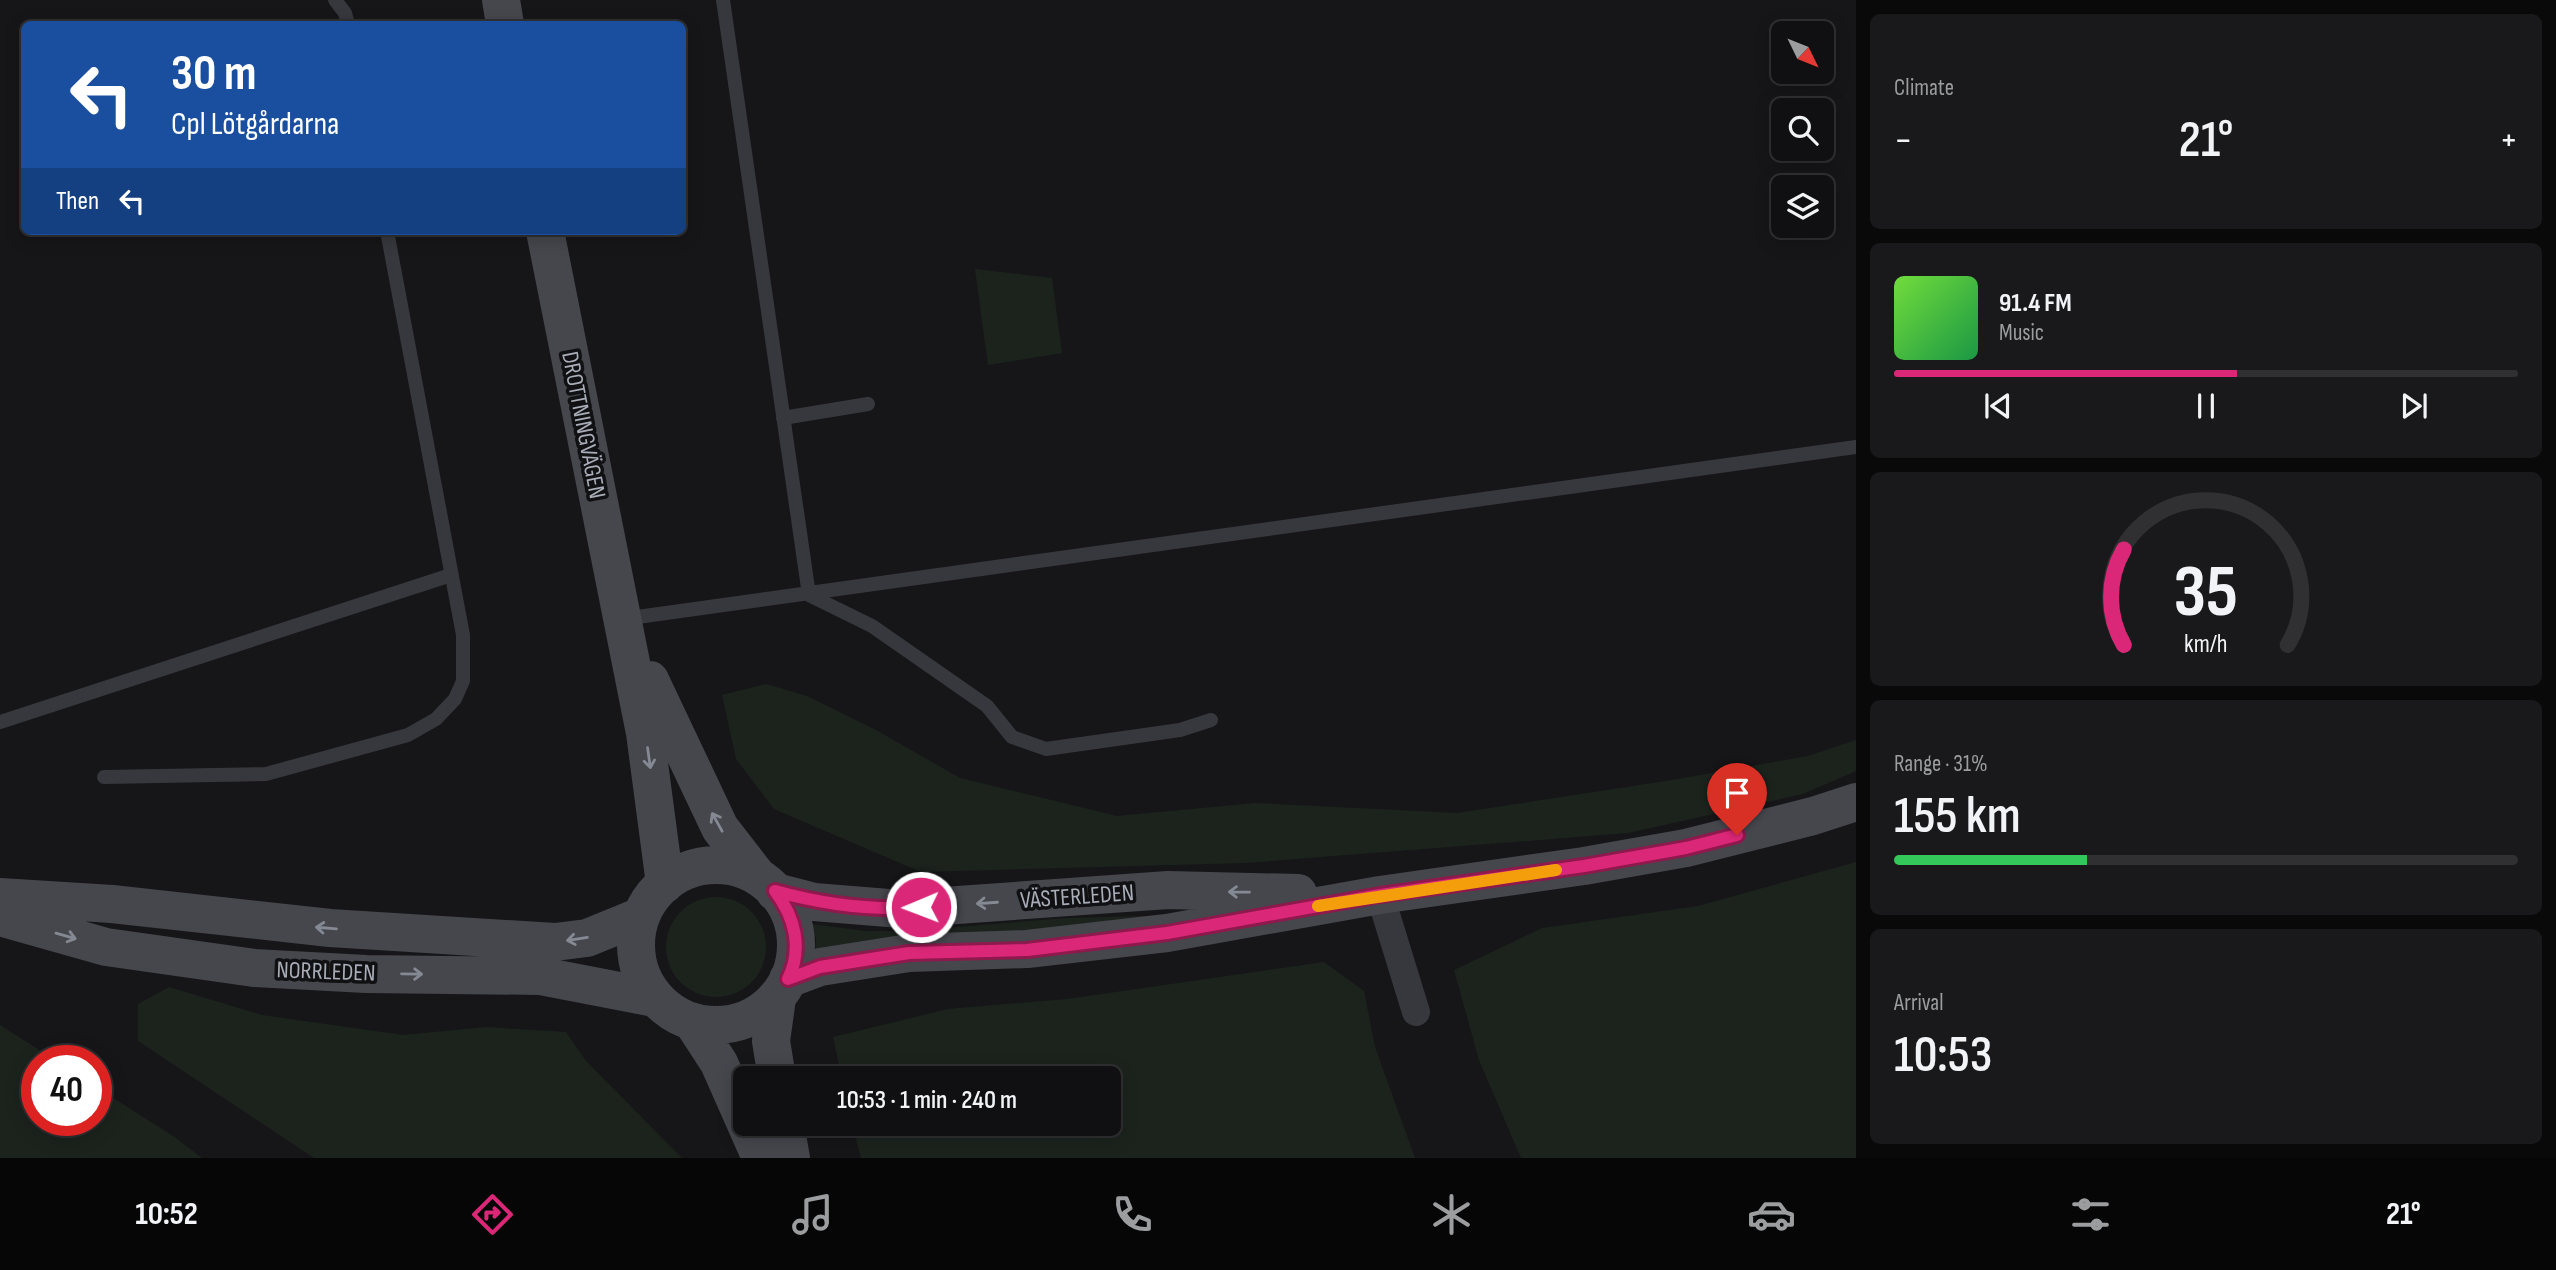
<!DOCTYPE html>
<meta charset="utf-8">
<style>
:root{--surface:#101012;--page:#19191b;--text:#f1f3f6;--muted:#9c9d9f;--line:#303032;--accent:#db2777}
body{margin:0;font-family:"Sofia Sans Condensed",sans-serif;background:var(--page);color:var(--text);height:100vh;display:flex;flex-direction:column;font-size:26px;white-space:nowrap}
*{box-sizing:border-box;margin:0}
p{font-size:23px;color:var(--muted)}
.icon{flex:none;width:38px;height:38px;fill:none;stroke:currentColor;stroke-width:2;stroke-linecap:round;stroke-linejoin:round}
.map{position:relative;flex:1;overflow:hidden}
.sheet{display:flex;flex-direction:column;gap:14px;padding:14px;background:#09090a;width:700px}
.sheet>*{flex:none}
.top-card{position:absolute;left:21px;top:21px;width:665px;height:214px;border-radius:10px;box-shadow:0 4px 18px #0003,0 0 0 2px var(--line);background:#1a4fa0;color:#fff;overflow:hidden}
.needle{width:46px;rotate:133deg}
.tools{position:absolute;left:1771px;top:21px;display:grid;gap:14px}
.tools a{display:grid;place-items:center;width:63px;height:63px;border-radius:10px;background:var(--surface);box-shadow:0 4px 18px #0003,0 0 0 2px var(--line);font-size:35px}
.speed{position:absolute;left:21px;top:1045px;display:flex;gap:14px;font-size:35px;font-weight:700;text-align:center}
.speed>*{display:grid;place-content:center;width:91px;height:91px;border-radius:50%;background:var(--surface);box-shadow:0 4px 18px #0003,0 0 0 2px var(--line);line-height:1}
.speed .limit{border:10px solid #d22;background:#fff;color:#111}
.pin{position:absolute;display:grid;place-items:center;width:60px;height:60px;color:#fff;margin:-72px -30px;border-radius:50% 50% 50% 0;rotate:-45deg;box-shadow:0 0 7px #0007}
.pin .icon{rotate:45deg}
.me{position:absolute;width:77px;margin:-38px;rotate:269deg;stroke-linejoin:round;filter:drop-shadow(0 0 5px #0008)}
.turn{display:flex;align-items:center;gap:24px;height:147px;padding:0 35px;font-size:32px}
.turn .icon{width:91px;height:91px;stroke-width:2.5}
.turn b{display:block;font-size:49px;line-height:60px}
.then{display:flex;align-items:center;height:66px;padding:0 35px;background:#0003;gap:14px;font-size:26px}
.big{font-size:52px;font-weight:600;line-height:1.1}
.sheet .widget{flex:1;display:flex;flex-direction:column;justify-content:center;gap:10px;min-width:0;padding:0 24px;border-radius:10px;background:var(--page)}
.sheet .dial{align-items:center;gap:0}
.dial svg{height:182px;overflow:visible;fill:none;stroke:var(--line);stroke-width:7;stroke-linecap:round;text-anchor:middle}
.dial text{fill:var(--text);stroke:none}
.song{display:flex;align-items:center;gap:21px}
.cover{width:84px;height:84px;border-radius:10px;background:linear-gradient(135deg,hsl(100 70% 55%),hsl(140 70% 35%))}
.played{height:7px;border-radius:4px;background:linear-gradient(90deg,var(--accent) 55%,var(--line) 55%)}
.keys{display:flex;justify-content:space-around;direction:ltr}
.heat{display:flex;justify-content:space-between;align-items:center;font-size:38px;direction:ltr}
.charge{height:10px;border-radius:5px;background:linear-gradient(90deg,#34c759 31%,var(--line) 0)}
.trip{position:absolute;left:733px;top:1066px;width:388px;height:70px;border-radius:10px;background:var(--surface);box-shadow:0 4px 18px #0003,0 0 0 2px var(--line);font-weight:600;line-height:70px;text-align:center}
.tab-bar{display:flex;height:112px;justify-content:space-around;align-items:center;background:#060607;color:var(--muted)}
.tab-bar .icon{width:49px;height:49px}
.tab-bar .current{color:var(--accent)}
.tab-bar b{font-size:32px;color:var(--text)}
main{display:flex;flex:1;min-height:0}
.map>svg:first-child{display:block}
</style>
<main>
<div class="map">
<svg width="1856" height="1158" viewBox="0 0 1856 1158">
<rect width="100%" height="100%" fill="#161618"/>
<path fill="#1c231d" d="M 975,269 L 1052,278 L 1062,353 L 988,365 Z
M 766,684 L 807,696 L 876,730 L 960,778 L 1117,816 L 1255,803 L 1457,813 L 1672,780 L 1808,756 L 1856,740 L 1856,771 L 1803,794 L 1628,833 L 1245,863 L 921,872 L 774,809 L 736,759 L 722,695 Z
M 1856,862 L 1856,1158 L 1521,1158 L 1479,1060 L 1454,970 L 1542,928 L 1698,906 Z
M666 947a50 50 0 1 1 100 0a50 50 0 1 1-100 0Z
M 1139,916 L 1182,916 L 815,961 L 816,939 L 812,924 L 865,931 L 906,931 L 1067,918 Z
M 1324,962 L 1364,991 L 1375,1047 L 1415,1158 L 861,1158 L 852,1124 L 1110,1124 L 1110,1078 L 842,1078 L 833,1037 L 948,1009 L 1067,999 Z
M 169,987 L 262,1015 L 403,1035 L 486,1027 L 566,1032 L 586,1061 L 682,1158 L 314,1158 L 138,1041 L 138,1004 Z
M 0,1025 L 55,1060 L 37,1060 L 37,1120 L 96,1120 L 96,1087 L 173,1136 L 202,1158 L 0,1158 Z"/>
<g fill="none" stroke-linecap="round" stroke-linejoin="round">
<path stroke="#37383d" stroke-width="14" d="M 335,0 L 345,13 L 348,24
M 723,0 L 809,595 L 872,626 L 987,706 L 1012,737 L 1046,749 L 1180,730 L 1211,720
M 783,418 L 868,404
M 623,619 L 1856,447
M 0,722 L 451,575
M 104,777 L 266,774 L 408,735 L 436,719 L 455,699 L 463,681 L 463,635 L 387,231"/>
<path stroke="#37383d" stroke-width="28" d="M 1380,895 L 1416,1012"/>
<path stroke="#45474d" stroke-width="38" d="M 501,0 L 505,24
M 545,231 L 645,733 L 665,884
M 650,680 L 720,828 L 758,877
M636 945a80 80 0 1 1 160 0a80 80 0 1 1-160 0Z
M 775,892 L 814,902 L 901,909 L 1168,890 L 1298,893
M 0,897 L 112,904 L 330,928 L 555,942 L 587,938 L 641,916
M 0,917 L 106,947 L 254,968 L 366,974 L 541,976 L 655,998
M 788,979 L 820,967 L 909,953 L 1027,949 L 1167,933 L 1380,895 L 1584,866 L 1686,848 L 1813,816 L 1856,802
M 777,998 L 771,1041 L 777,1078
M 693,1023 L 719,1063 L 761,1158
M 785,1124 L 791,1158"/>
</g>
<defs><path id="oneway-shaft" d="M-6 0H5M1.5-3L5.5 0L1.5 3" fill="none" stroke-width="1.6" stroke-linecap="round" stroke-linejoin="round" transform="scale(1.75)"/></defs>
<g stroke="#858993">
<use href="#oneway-shaft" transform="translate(649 758) rotate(82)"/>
<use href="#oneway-shaft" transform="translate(717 822) rotate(-119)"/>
<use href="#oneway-shaft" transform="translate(1239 892) rotate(-179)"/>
<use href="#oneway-shaft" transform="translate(987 903) rotate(176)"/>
<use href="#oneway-shaft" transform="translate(326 928) rotate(-175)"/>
<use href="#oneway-shaft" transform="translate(66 936) rotate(16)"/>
<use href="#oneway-shaft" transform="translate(577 939) rotate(171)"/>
<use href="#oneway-shaft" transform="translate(412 974) rotate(1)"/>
</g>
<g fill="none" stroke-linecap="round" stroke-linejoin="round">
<g stroke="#8e194d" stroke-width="18">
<path id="route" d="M 921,907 C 872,911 822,904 775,891 C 795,917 803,949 788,979 L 820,967 L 909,953 L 1027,950 L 1167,933 L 1380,895 L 1584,866 L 1686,848 L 1737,835"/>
</g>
<use href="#route" stroke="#db2777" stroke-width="12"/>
<path stroke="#f59e0b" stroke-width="12" d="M 1318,906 L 1556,870"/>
</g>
<g text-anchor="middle" stroke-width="7" stroke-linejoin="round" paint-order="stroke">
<g font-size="24" fill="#a8adb8" stroke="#111113">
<text transform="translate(584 425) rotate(79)" y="8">DROTTNINGVÄGEN</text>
<text transform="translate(1077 896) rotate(-4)" y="8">VÄSTERLEDEN</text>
<text transform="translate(326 971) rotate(2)" y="8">NORRLEDEN</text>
</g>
</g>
</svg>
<div class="tools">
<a><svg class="needle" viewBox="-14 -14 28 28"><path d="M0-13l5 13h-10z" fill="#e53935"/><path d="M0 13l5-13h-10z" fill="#9c9d9f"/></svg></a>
<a><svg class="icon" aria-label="search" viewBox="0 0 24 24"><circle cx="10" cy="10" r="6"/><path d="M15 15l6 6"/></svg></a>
<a><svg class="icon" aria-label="layers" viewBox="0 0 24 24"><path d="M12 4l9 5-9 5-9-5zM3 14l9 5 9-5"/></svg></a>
</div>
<div class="speed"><div class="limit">40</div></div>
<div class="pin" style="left:1737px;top:835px;background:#d93025"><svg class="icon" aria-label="arrive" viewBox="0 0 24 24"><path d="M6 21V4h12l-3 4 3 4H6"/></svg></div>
<svg class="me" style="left:921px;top:907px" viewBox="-20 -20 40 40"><circle r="17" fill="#db2777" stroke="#fff" stroke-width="3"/><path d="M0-11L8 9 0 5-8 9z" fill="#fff"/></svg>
<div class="trip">10:53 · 1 min · 240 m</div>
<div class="top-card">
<div class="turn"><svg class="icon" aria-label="left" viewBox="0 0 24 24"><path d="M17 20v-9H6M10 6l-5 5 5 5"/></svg><div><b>30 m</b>Cpl Lötgårdarna</div></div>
<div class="then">Then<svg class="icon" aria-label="left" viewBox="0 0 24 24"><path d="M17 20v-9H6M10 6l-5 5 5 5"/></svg></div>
</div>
</div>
<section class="sheet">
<div class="widget"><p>Climate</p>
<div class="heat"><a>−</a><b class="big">21°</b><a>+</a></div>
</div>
<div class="widget">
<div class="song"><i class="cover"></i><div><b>91.4 FM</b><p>Music</p></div></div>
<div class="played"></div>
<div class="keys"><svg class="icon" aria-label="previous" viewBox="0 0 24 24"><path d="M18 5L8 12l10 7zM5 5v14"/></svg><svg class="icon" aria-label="pause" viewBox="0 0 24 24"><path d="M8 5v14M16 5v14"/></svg><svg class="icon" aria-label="next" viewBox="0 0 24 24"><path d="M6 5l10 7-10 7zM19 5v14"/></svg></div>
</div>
<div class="widget dial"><svg viewBox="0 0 100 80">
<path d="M14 69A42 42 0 1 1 86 69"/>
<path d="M14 69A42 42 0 0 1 14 27" stroke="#db2777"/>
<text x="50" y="56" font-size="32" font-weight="700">35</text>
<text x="50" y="72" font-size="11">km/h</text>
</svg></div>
<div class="widget"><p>Range · 31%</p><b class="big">155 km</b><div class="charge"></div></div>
<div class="widget"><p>Arrival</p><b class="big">10:53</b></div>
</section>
</main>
<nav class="tab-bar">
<b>10:52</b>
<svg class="icon current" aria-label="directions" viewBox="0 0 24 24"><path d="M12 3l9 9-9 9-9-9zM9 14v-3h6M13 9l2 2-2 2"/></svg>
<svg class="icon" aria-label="music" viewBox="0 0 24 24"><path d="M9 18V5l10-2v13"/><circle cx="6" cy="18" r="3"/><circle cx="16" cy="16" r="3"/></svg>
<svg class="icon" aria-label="phone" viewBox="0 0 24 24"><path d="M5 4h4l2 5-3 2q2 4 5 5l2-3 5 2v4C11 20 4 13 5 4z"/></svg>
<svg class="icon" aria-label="climate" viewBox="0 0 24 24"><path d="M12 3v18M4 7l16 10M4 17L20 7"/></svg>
<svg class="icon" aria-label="car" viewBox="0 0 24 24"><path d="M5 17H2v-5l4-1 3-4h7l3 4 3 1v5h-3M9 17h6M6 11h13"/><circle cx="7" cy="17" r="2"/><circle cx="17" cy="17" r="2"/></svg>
<svg class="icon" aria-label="filters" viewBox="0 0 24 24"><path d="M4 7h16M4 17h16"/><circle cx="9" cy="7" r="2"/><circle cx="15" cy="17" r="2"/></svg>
<b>21°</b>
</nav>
